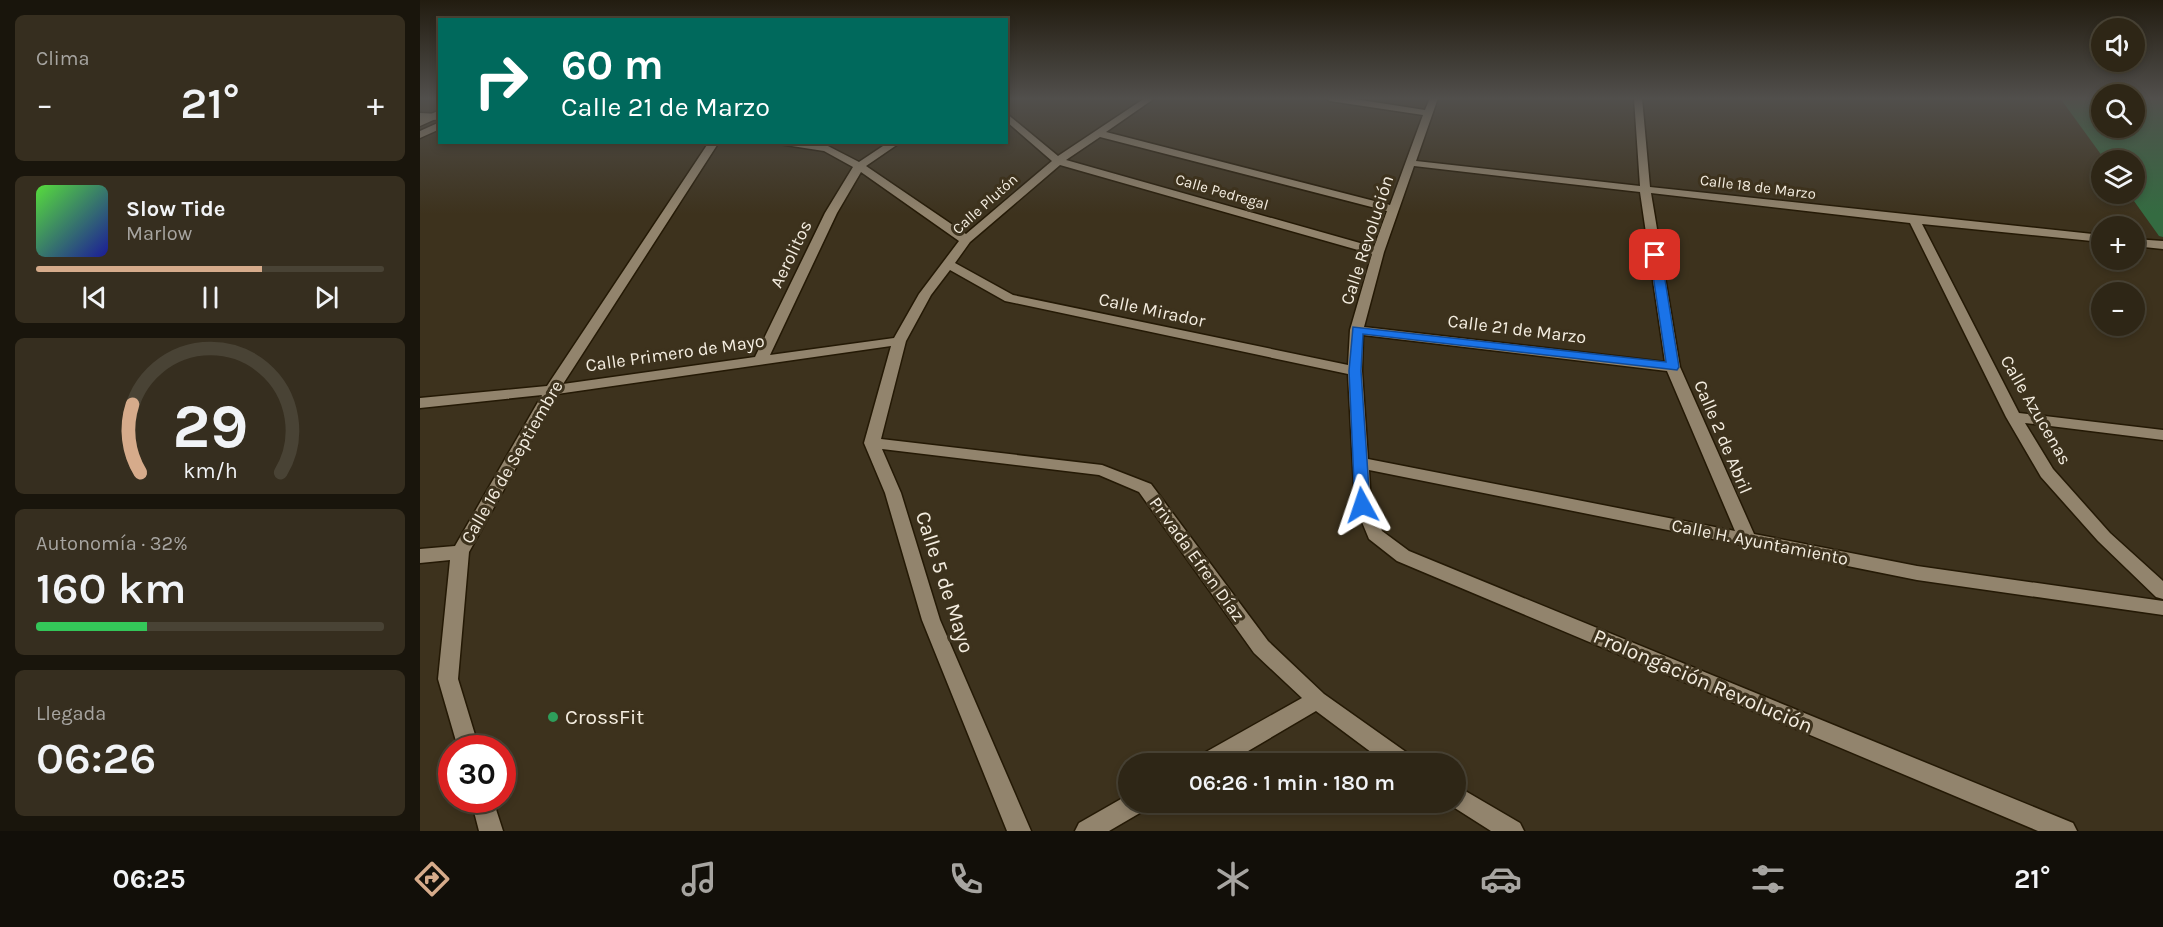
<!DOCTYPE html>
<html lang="es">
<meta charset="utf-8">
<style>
:root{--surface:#2e2616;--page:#362e1f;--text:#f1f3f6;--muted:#a7a5a1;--line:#494335;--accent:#d6ab8b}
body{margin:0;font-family:Karla,sans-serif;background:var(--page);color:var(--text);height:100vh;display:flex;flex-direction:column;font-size:22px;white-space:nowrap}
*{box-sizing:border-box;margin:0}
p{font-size:20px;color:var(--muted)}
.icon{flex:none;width:33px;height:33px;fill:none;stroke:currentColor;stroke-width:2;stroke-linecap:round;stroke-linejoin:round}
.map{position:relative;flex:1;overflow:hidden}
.sheet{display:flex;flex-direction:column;gap:15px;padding:15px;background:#19150c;width:420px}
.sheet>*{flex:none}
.top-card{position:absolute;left:18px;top:18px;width:570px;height:126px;border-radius:0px;box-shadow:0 3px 9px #0003,0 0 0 2px var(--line);background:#00695c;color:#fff;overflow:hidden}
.fabs{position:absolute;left:1671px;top:18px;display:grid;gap:12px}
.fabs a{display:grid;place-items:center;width:54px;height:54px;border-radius:50%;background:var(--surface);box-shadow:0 3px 9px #0003,0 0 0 2px var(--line);font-size:30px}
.speed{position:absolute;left:18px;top:735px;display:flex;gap:12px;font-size:30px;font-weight:700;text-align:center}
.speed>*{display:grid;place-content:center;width:78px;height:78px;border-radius:50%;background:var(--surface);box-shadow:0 3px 9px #0003,0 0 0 2px var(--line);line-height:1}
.speed .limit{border:9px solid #d22;background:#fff;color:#111}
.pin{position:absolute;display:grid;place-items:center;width:51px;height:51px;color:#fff;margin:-26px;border-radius:12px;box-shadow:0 3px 9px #0006}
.me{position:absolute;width:66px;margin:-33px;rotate:355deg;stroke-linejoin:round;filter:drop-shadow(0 0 4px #0008)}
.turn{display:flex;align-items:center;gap:21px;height:126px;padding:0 24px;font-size:27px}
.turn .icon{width:78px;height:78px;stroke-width:2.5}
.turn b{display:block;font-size:42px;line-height:51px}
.big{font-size:45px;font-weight:600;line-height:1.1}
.sheet .tile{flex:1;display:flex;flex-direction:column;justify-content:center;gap:9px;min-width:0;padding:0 21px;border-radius:9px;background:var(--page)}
.sheet .dial{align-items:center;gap:0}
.dial svg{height:156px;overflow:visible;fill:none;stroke:var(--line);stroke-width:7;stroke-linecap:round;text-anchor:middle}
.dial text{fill:var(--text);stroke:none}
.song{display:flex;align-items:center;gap:18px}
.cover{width:72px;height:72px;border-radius:9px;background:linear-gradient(135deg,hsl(110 70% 55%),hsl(240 70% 35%))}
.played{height:6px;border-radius:3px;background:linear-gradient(90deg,var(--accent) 65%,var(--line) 65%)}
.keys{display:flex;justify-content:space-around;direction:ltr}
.heat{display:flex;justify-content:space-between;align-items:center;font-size:33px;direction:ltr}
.charge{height:9px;border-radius:4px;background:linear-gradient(90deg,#34c759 32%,var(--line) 0)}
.trip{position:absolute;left:698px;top:753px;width:348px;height:60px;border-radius:30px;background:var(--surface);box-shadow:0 3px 9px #0003,0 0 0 2px var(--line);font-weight:600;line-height:60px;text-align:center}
.tabs{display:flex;height:96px;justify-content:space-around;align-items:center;background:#120f09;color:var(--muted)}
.tabs .icon{width:42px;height:42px}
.tabs .current{color:var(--accent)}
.tabs b{font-size:27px;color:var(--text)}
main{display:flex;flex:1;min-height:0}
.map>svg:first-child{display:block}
</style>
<main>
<section class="sheet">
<div class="tile"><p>Clima</p>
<div class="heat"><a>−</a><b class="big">21°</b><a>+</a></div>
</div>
<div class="tile">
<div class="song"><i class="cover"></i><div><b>Slow Tide</b><p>Marlow</p></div></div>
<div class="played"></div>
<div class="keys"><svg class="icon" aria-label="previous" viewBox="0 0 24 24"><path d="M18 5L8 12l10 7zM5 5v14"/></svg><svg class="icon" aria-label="pause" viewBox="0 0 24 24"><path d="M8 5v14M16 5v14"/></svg><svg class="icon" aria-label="next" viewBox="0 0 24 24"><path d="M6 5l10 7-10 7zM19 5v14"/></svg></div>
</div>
<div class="tile dial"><svg viewBox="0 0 100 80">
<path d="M14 69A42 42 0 1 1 86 69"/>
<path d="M14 69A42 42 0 0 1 10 34" stroke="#d6ab8b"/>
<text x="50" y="56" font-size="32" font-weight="700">29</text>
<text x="50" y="72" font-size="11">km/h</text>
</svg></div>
<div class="tile"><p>Autonomía · 32%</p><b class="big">160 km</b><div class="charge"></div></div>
<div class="tile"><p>Llegada</p><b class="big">06:26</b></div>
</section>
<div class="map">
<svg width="1743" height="831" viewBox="0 0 1743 831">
<rect width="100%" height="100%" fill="#3d321d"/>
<path fill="#346b41" d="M 1640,98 L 1681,98 L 1682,128 L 1714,128 L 1715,98 L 1743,98 L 1743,237 L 1739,236 L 1709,194 L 1714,194 L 1714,160 L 1685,160 Z"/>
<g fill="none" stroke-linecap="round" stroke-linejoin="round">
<g stroke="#241905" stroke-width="3">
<path id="street" d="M 725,98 L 735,98 L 686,132 L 970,205 L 1003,115 L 910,101 L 906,98 L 928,98 L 1005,110 L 1010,98 L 1018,98 L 996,161 L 1220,186 L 1214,98 L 1222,98 L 1230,187 L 1682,235 L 1682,242 L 1502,224 L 1599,413 L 1743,430 L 1743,440 L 1605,423 L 1633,469 L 1690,533 L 1743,581 L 1743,599 L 1736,597 L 1678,541 L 1621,477 L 1586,417 L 1490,223 L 1231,193 L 1260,367 L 1334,534 L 1497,566 L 1743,601 L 1743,615 L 1497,580 L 949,470 L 951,505 L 962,531 L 989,551 L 1653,823 L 1657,831 L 1618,831 L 977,561 L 949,539 L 935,505 L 928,374 L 585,301 L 530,270 L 511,295 L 486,341 L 461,439 L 682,465 L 731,484 L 848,641 L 904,694 L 993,757 L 996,764 L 967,764 L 896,711 L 806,764 L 774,764 L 777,757 L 882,698 L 834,653 L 719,492 L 679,475 L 462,449 L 481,493 L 520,620 L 611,831 L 587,831 L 502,620 L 465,493 L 444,443 L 471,346 L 137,394 L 49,552 L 38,679 L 59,748 L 38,748 L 18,679 L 30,560 L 0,563 L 0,549 L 35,546 L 122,395 L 0,408 L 0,398 L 127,386 L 289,142 L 299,142 L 143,384 L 335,357 L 405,213 L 433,167 L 404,151 L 346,142 L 406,145 L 439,162 L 469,142 L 481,142 L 446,166 L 546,234 L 632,161 L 586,121 L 586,113 L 638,156 ZM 680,137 L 967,211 L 954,247 L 646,160 ZM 640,165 L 952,254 L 930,330 L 928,365 L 593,295 L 535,263 L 550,242 ZM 994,166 L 1220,192 L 1245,362 L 944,327 L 964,252 ZM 441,172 L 539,241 L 499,294 L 474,338 L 350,355 L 417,213 ZM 943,335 L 1247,371 L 1315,531 L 948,459 L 942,371 Z
M 0,113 L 20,114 L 20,120 L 0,119 Z
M 1714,239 L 1743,241 L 1743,249 L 1714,246 Z
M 1035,785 L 1100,823 L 1104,831 L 1071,831 L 1027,803 L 1035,802 Z
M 708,795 L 708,802 L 728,802 L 725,810 L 689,831 L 655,831 L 659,823 Z
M 51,800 L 73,800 L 83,831 L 59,831 Z"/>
</g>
<g stroke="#241905" stroke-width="3">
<path id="secondary" d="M 20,110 L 20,117 L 0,126 L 0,119 Z
M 20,122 L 20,129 L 0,138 L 0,131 Z"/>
</g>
<use href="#street" fill="#92846d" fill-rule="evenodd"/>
<use href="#secondary" fill="#92846d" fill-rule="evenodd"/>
</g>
<linearGradient id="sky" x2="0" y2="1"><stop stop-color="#221c10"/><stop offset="0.46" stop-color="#514f4c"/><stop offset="1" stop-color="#514f4c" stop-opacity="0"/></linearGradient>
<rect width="1743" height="214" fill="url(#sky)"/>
<path fill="#1a73e8" stroke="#114b97" stroke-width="1.5" d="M 1235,252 L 1241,255 L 1259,367 L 1257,370 L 943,334 L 941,371 L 950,505 L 948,509 L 937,509 L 935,505 L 929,371 L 933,327 L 1246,362 L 1230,255 Z"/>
<circle fill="#2e9e5b" stroke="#3d321d" stroke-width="2" cx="133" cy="717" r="6"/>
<g text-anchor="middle" stroke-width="6" stroke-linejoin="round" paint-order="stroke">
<g font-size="15" fill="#f4ede0" stroke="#3d321d">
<text transform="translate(1338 187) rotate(7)" y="5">Calle 18 de Marzo</text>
<text transform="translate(802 192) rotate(16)" y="5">Calle Pedregal</text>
<text transform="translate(565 204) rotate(-42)" y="5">Calle Plutón</text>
</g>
<g font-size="18" fill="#f4ede0" stroke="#3d321d">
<text transform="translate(947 240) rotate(-72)" y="6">Calle Revolución</text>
<text transform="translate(371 254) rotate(-64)" y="6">Aerolitos</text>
<text transform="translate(732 310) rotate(12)" y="6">Calle Mirador</text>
<text transform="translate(1097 329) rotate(7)" y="6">Calle 21 de Marzo</text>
<text transform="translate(255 353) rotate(-8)" y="6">Calle Primero de Mayo</text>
<text transform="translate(1616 410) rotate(60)" y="6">Calle Azucenas</text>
<text transform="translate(1303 437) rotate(67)" y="6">Calle 2 de Abril</text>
<text transform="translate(92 462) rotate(-60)" y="6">Calle 16 de Septiembre</text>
<text transform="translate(1340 542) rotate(11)" y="6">Calle H. Ayuntamiento</text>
<text transform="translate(777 559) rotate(54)" y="6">Privada Efren Díaz</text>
</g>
<g font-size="21" fill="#f4ede0" stroke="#3d321d">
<text transform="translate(525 582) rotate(72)" y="7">Calle 5 de Mayo</text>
<text transform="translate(1283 681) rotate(23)" y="7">Prolongación Revolución</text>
</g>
<g font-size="21" fill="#f4ede0" stroke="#3d321d" text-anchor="start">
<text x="145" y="724">CrossFit</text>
</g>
</g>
</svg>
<div class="fabs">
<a><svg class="icon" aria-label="sound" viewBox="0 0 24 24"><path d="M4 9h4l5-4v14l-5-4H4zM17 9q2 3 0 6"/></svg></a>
<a><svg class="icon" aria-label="search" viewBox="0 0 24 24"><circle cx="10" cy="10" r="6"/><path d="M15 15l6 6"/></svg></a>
<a><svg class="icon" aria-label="layers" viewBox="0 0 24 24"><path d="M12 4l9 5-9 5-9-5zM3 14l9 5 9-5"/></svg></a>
<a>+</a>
<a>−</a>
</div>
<div class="speed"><div class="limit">30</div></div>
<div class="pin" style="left:1235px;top:255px;background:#d93025"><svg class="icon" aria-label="arrive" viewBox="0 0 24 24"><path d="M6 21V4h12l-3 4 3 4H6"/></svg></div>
<svg class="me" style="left:942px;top:505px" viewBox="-20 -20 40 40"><path d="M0-17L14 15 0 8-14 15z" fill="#1a73e8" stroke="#fff" stroke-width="4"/></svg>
<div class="trip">06:26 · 1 min · 180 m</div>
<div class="top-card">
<div class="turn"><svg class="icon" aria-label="right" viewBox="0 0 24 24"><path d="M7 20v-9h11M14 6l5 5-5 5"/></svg><div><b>60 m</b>Calle 21 de Marzo</div></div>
</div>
</div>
</main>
<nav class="tabs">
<b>06:25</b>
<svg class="icon current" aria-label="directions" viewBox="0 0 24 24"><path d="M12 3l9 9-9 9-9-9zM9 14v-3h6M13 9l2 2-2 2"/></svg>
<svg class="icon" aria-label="music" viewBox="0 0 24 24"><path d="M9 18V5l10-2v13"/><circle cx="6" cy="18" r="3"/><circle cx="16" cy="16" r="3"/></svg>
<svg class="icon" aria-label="phone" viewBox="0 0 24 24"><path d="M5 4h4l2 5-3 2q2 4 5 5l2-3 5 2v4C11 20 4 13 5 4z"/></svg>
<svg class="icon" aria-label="climate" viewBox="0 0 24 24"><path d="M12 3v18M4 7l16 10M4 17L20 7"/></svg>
<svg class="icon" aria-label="car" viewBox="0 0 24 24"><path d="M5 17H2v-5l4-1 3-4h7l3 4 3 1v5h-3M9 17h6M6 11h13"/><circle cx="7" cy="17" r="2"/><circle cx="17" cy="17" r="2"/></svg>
<svg class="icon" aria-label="filters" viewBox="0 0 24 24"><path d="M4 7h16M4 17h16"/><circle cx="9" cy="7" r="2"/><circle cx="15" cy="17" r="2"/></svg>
<b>21°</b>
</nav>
